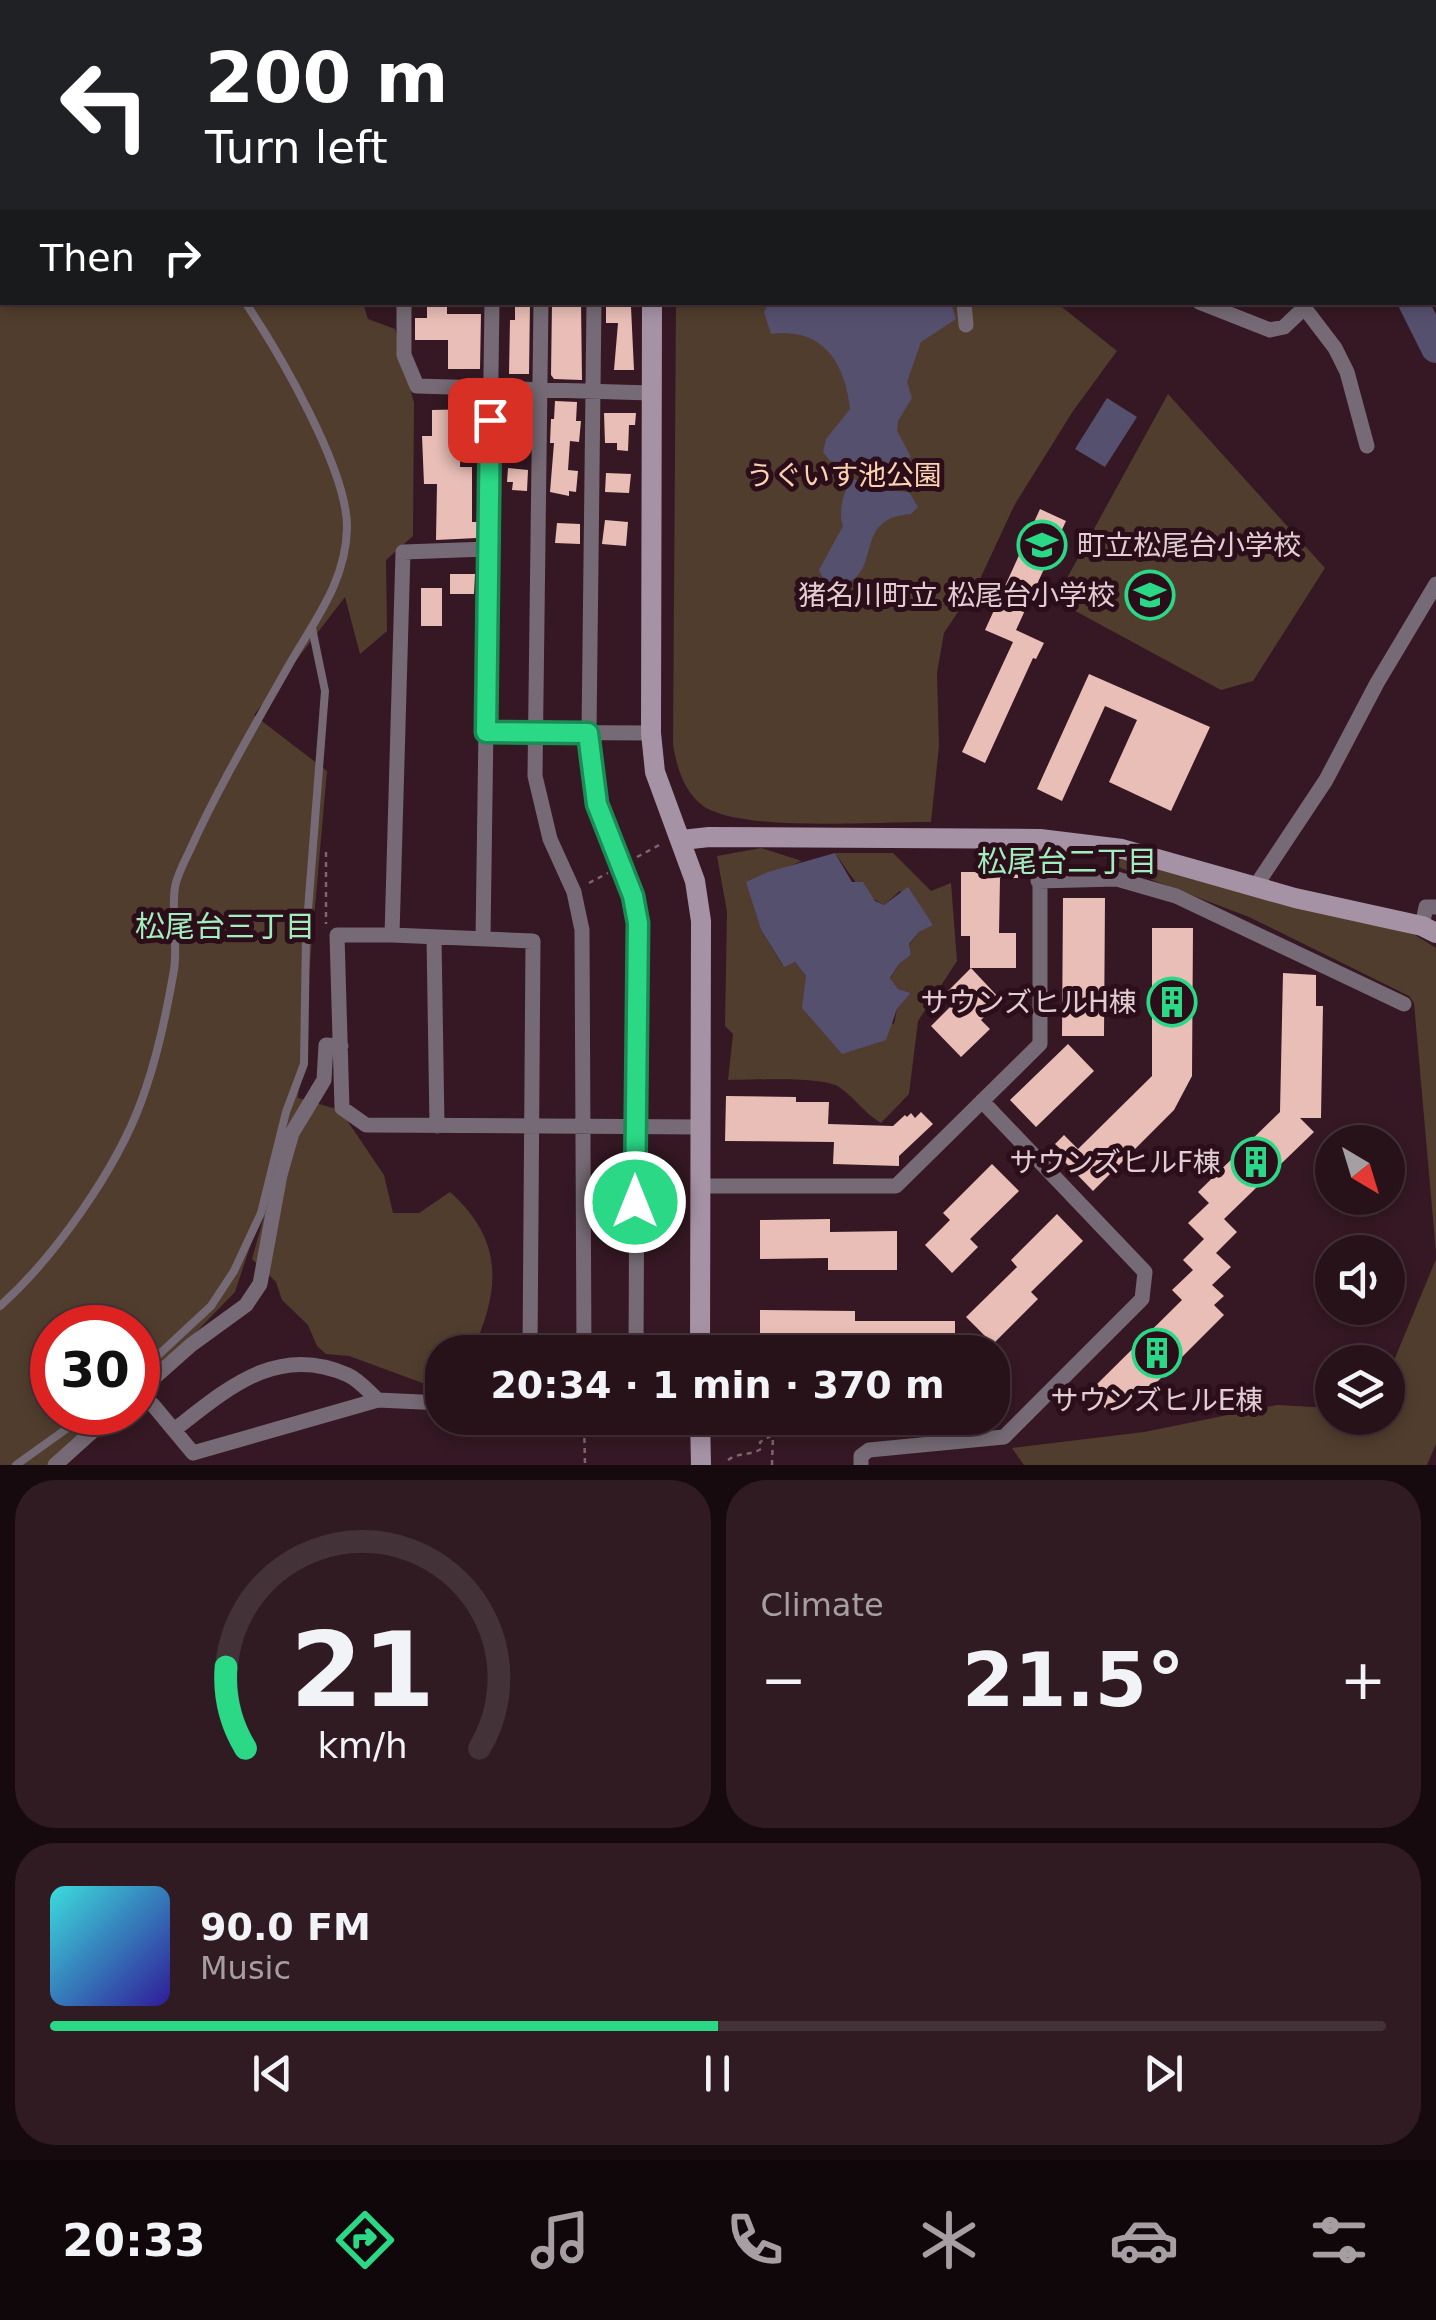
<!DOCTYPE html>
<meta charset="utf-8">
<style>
:root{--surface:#28121a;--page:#301b23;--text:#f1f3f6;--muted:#a59ea2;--line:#443239;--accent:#2ad885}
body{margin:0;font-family:"DejaVu Sans","Noto Sans JP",sans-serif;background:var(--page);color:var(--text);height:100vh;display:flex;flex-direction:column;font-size:38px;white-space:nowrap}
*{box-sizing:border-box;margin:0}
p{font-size:32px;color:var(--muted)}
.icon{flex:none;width:55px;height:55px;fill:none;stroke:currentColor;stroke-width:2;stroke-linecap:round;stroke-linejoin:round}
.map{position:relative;height:1465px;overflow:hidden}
.details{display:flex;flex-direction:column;gap:15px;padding:15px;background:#160a0e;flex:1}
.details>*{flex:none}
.hud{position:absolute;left:0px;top:0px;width:1438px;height:305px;box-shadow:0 5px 15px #0003,0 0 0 2px var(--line);background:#202124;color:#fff;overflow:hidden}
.needle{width:65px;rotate:142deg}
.buttons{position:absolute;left:1315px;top:1125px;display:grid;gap:20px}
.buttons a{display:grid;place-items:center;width:90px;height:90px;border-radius:50%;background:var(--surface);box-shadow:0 5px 15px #0003,0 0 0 2px var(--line);font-size:50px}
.speed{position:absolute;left:30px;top:1305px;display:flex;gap:20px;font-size:50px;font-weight:700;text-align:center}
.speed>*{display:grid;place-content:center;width:130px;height:130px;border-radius:50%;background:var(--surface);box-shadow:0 5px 15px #0003,0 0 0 2px var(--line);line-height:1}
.speed .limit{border:15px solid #d22;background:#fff;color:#111}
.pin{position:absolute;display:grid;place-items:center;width:85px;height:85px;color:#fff;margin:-42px;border-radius:20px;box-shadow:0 5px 15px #0006}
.me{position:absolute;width:110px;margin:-55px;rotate:0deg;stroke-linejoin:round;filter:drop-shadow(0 0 8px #0008)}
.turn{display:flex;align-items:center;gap:35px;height:210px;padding:0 40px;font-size:45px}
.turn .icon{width:130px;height:130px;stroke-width:2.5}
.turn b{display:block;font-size:70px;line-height:85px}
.then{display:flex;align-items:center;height:95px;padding:0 40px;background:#0003;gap:20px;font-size:38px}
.big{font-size:75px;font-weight:800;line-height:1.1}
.details .card{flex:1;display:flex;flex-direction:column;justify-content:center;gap:15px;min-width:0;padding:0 35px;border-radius:40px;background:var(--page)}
.details .dial{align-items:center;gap:0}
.dial svg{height:260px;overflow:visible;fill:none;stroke:var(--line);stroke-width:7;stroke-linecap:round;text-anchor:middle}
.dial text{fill:var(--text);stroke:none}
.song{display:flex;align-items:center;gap:30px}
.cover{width:120px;height:120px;border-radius:15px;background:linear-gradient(135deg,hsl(180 70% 55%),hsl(250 70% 35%))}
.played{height:10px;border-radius:5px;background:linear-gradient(90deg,var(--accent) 50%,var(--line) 50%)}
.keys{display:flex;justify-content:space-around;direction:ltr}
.heat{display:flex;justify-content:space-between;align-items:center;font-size:55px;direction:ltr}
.details .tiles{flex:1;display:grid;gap:15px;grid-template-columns:1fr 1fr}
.card:last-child{grid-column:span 2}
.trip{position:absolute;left:425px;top:1335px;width:585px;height:100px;border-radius:40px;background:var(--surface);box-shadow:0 5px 15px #0003,0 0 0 2px var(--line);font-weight:800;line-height:100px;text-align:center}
.menu{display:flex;height:160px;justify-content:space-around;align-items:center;background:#10070a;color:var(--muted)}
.menu .icon{width:70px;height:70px}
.menu .on{color:var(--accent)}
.menu b{font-size:45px;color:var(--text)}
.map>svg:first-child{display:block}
</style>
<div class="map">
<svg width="1436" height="1465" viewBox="0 0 1436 1465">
<rect width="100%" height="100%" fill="#351823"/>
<path fill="#503d2d" d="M 0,0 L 307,0 L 2,2 L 2,302 L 363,303 L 368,319 L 395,329 L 414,403 L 413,536 L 386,560 L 387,631 L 360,654 L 345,597 L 254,715 L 327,771 L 298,1098 L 340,1110 L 384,1175 L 393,1213 L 419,1213 L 450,1192 C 505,1241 500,1291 472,1352 L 442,1352 L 442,1379 L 428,1385 L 349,1356 L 326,1354 L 317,1346 L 308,1325 L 282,1300 L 276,1282 L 252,1259 L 286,1137 L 235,1292 L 138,1392 L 138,1328 L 52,1328 L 52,1412 L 118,1413 L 66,1465 L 0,1465 Z
M 677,0 L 1032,0 L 1029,2 Z
M 676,303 L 1057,303 L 1117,351 L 1073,411 L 1015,504 L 980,579 L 944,633 L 937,673 L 939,746 L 931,822 C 881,821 738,833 702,805 C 684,792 676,765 673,744 Z
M 1168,394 L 1325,568 L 1253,681 L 1221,690 L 1055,600 Z
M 761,848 L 802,861 L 747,883 L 761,930 L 783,966 L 795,962 L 806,976 L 806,992 L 894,1024 L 897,1009 L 911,993 L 898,989 L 890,979 L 899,964 L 911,955 L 909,945 L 919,932 L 933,924 L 900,891 L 884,905 C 860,893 850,874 835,853 L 893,853 L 931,891 L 951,883 L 957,961 L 918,1021 L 909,1094 L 881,1123 C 864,1113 855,1098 839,1087 C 823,1076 752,1080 728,1080 L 733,1034 L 725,1026 L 727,912 L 717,856 Z
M 1120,859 L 1415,935 L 1436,948 L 1436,1253 L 1414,1003 L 1409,996 L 1249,917 L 1118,867 Z
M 1436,1259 L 1436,1444 L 1427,1465 L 1024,1465 L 1012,1448 L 1144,1432 L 1277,1405 L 1332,1408 L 1332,1418 L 1388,1418 L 1388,1375 Z"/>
<path fill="#56506f" d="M 769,302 L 951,303 L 956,319 L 921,342 L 907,382 L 912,398 L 898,421 L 897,431 L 911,457 L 892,467 C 880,461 872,458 861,466 L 830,461 L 823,452 L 826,439 L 850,409 C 845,362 822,327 771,334 L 764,312 Z
M 1107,398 L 1137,417 L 1105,467 L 1075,449 Z
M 854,479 L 878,490 L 909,492 L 918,507 L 911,514 C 845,518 892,584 827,587 L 819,570 L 843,526 C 838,513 843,488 854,479 Z
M 835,853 L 852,882 L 863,882 L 875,901 L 884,905 L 908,887 L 933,925 L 919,932 L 909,944 L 911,955 L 899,964 L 890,978 L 898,989 L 911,993 L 897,1009 L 886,1040 L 842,1054 L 802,1008 L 806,976 L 795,962 L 784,967 L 761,930 L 746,882 L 768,872 Z"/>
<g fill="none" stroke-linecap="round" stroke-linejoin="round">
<path stroke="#56506f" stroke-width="30" d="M 1348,0 L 1349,2
M 1413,302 L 1436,348"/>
</g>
<path fill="#e9beb6" d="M 427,302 L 447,302 L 447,314 L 481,314 L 480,369 L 448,369 L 448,340 L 415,340 L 415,318 L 427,318 Z
M 515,302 L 530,302 L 529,374 L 509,374 L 510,320 L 515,320 Z
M 552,302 L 581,302 L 582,380 L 554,379 L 551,375 Z
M 606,307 L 631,307 L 634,370 L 614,370 L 618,323 L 606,323 Z
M 555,401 L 577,402 L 576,421 L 581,421 L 579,442 L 570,441 L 568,470 L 578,471 L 576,492 L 569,491 L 569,496 L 550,492 L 554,443 L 550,443 L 551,419 L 554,419 Z
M 474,409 L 474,428 L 461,428 L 460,467 L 472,467 L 472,522 L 477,522 L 477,538 L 436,540 L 437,484 L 424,484 L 422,436 L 432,436 L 432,410 Z
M 604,413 L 636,413 L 635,425 L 629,425 L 628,451 L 617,450 L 617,443 L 605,443 Z
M 512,416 L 528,417 L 528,442 L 510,440 Z
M 508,468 L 528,470 L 527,491 L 512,490 L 513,482 L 507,482 Z
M 606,473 L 631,474 L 629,493 L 605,492 Z
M 1040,509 L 1066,521 L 1016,630 L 1044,643 L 1036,659 L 1033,658 L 985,763 L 962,752 L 1013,642 L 985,630 Z
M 605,520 L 628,522 L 626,546 L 602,544 Z
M 557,523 L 580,524 L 580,544 L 555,543 Z
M 450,574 L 475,574 L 474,594 L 450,594 Z
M 421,588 L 442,588 L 442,626 L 421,626 Z
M 1089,674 L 1210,727 L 1171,811 L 1109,782 L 1137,720 L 1105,706 L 1062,801 L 1037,789 Z
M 996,854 L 1018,854 L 1018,878 L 1000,878 L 999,933 L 1016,933 L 1016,968 L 970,968 L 970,936 L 961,936 L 961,872 L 984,872 L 984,858 L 996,858 Z
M 1063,898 L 1105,898 L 1104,1036 L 1062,1036 Z
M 1152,928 L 1193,928 L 1192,1076 L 1174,1110 L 1093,1191 L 1063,1160 L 1067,1155 L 1055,1144 L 1064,1135 L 1078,1149 L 1152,1076 Z
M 971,968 L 1001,1000 L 981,1020 L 990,1029 L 961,1057 L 931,1026 L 954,1003 L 945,994 Z
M 1283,973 L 1316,975 L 1316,1006 L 1323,1006 L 1321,1118 L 1300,1118 L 1314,1132 L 1224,1219 L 1237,1232 L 1216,1253 L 1231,1267 L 1212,1285 L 1224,1296 L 1214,1305 L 1224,1315 L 1141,1398 L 1135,1392 L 1112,1415 L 1089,1392 L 1182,1300 L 1172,1290 L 1193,1270 L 1183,1260 L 1204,1239 L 1188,1223 L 1209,1203 L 1198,1192 L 1280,1112 Z
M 1068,1044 L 1094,1071 L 1036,1127 L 1010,1100 Z
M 726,1096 L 796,1097 L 796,1102 L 829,1102 L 828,1124 L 893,1126 L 905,1115 L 907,1117 L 911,1113 L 915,1118 L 921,1112 L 933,1124 L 899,1156 L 899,1166 L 833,1164 L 834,1142 L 725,1141 Z
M 992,1164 L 1019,1191 L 970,1239 L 978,1247 L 952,1273 L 925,1245 L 950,1220 L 943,1213 Z
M 1057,1214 L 1083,1241 L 1031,1292 L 1038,1299 L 993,1344 L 966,1317 L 1017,1267 L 1011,1260 Z
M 830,1219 L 830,1232 L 897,1231 L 897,1270 L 828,1270 L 828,1258 L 760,1259 L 760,1220 Z
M 760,1310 L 855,1311 L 855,1321 L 955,1321 L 955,1352 L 760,1350 Z"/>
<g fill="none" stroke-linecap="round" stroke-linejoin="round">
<path stroke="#7f666e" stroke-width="2.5" stroke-dasharray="5 5" stroke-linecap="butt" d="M 326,852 L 326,924
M 637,857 L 661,844
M 589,883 L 608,873
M 992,1380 L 1004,1412
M 584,1418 L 585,1465
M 728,1460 C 739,1452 749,1456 761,1449 L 760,1442 L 771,1436
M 772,1465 L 773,1435 L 785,1426 L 998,1420"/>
<path stroke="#756a75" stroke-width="8" d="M 133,0 L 134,2
M 0,1306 C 54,1258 116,1170 141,1102 C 157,1059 166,1015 174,970 C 178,943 171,914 175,887 C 177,876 184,862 189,852 C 218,788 254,727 289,665 C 314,621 346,582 347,528 C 348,470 278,351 245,302
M 138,1374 L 211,1306 L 234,1271 L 261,1213 L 286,1112 L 304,1064 L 306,936 L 325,691 L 312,628
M 16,1465 L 90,1412"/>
<path stroke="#756a75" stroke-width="15" d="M 351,2 L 351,0
M 545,2 L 545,0
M 1045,2 L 1049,0
M 1426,2 L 1433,0
M 404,302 L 404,355 L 417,386 L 651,393
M 541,302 L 535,776 L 550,839 L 574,892 L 582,930 L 584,1352
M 594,302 L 589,733 L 597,804 L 633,896 L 638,923 L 636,1352
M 964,302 L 966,325
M 1199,302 L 1270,330 L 1284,327 L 1304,308
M 1300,302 L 1335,348 L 1347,372 L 1367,446
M 488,549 L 403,552 L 392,935 L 337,935 L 342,1108 L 366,1125 L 701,1127
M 486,732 L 651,733
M 1038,881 L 1117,879 L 1176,896 L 1404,1004
M 1255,887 L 1326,780 L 1377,683 L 1436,584
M 1422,926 L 1426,907 L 1436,907
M 392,935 L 533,941 L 530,1352
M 434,937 L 437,1126
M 483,939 L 492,302
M 701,1186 L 896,1186 L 1040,1044 L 1040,839
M 138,1392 L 191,1345 L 246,1305 L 260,1284 L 280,1175 L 292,1133 L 324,1080 L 326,1045 L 341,1046
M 153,1405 L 193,1453 L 378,1400 L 442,1403
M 174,1430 C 227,1389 277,1343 348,1375 C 359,1380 369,1392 378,1400
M 55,1465 L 114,1412
M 861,1465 L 861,1456 L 869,1450 L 1004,1437 L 1142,1299 L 1145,1272 L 982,1101"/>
<path stroke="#a593a5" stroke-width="20" d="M 1391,0 L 1392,2
M 654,2 L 654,0
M 1435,190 L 1436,194
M 652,302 L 651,733 L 655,772 L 695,881 L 701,921 L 700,1352
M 682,840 L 709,837 L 1040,839 L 1122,849 L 1295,898 L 1422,926 L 1436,933
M 700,1418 L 701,1465"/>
</g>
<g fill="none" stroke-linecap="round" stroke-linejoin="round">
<g stroke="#1b8c56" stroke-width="25">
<path id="route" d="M 490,420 L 486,732 L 588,733 L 597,804 L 633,896 L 638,923 L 635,1202"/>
</g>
<use href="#route" stroke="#2ad885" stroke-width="18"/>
</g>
<defs>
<g id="school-ring" transform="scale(2.5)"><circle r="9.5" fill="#2b0e19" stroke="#2ad885" stroke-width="1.5"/><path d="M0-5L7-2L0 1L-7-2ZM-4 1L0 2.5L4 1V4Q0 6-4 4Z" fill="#2ad885"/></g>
<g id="building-ring" transform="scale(2.5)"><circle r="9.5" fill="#2b0e19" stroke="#2ad885" stroke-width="1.5"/><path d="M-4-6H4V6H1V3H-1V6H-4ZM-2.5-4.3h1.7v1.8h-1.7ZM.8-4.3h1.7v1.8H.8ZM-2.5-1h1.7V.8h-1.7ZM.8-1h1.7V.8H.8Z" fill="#2ad885"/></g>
</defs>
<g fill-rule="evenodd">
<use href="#school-ring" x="1042" y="545"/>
<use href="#school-ring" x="1150" y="595"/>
<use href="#building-ring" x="1172" y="1002"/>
<use href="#building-ring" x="1256" y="1162"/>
<use href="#building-ring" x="1157" y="1353"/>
</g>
<g text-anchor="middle" stroke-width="10" stroke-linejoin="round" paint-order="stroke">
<g font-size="28" fill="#fcd2b0" stroke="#2b0e19">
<text x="844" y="485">うぐいす池公園</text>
</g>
<g font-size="28" fill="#e2cdd3" stroke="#2b0e19" text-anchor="end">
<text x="1077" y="555" text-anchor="start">町立松尾台小学校</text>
<text x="1115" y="605">猪名川町立 松尾台小学校</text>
<text x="1137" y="1012">サウンズヒルH棟</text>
<text x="1221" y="1172">サウンズヒルF棟</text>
<text x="1157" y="1410" text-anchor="middle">サウンズヒルE棟</text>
</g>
<g font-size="30" fill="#a2edbd" stroke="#2b0e19">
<text x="1067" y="872">松尾台二丁目</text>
<text x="225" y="937">松尾台三丁目</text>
</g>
</g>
</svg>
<div class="buttons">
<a><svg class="needle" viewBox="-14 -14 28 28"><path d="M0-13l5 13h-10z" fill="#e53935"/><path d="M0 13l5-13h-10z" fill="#a59ea2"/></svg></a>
<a><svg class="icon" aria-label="sound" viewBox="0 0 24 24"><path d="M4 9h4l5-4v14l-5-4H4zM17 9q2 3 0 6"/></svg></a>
<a><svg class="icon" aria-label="layers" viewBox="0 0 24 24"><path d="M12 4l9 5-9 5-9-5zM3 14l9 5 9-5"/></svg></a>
</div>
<div class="speed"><div class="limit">30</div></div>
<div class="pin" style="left:490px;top:420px;background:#d93025"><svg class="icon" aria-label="arrive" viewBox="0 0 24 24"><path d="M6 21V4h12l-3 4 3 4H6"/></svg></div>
<svg class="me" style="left:635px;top:1202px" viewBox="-20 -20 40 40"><circle r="17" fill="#2ad885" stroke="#fff" stroke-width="3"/><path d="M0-11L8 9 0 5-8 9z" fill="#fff"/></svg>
<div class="trip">20:34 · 1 min · 370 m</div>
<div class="hud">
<div class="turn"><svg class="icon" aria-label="left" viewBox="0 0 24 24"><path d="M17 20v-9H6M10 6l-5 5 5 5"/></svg><div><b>200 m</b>Turn left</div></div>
<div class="then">Then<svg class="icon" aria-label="right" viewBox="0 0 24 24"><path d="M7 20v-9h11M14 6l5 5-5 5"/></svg></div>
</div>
</div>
<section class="details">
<div class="tiles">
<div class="card dial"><svg viewBox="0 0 100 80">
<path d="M14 69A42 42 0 1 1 86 69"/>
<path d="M14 69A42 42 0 0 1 8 44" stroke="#2ad885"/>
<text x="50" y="56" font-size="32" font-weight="700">21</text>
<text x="50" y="72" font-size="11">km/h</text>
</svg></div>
<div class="card"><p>Climate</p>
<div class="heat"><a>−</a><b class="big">21.5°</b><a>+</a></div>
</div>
<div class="card">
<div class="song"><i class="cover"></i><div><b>90.0 FM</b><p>Music</p></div></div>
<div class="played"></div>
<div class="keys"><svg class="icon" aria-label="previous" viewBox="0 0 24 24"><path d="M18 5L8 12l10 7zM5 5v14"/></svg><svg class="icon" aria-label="pause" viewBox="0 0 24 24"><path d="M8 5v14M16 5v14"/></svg><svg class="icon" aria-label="next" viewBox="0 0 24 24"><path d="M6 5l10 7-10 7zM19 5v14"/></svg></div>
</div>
</div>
</section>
<nav class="menu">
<b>20:33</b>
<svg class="icon on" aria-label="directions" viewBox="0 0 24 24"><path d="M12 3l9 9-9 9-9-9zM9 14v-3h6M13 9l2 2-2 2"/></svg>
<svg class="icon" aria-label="music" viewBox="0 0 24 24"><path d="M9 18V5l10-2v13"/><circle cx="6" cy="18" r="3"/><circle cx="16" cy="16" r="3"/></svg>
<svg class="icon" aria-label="phone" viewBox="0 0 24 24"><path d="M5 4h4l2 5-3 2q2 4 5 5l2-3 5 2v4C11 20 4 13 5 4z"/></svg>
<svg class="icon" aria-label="climate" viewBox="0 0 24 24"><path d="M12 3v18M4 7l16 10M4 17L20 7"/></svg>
<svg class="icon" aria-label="car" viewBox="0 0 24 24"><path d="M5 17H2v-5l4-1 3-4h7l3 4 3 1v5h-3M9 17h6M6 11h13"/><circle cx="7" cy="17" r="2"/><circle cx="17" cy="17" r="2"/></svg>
<svg class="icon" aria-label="filters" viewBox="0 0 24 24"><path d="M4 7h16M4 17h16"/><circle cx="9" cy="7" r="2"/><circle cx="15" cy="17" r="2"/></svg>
</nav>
